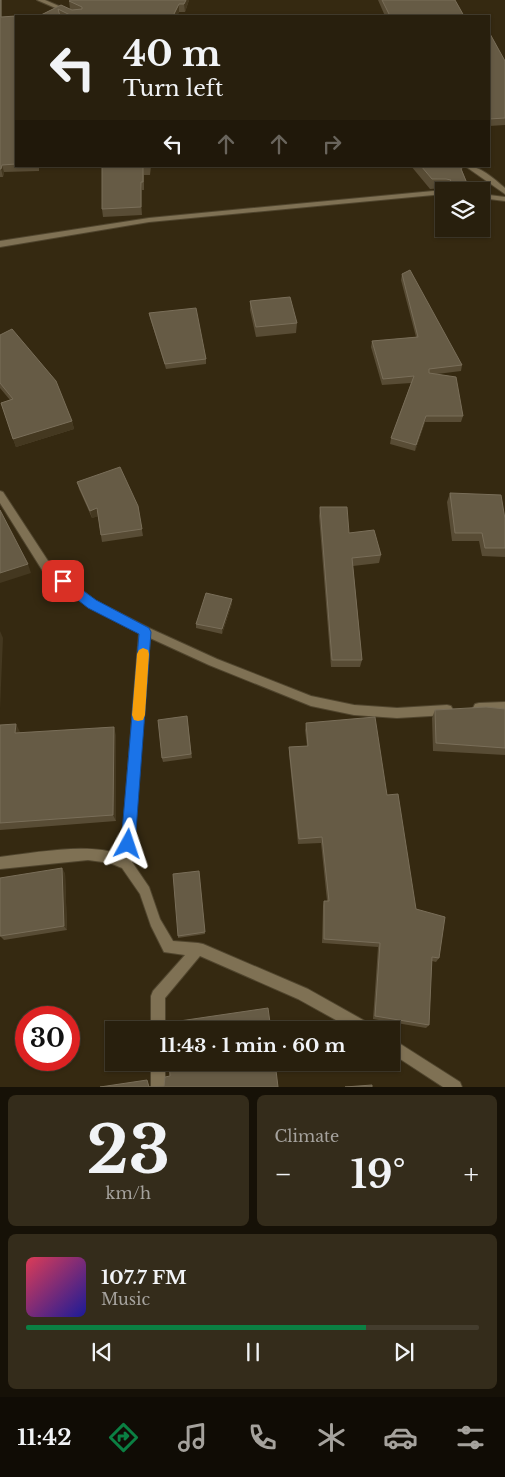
<!DOCTYPE html>
<meta charset="utf-8">
<style>
:root{--surface:#281f0d;--page:#342c1b;--text:#f1f3f6;--muted:#a5a29d;--line:#443d2e;--accent:#0b8043}
body{margin:0;font-family:"Libre Baskerville",serif;background:var(--page);color:var(--text);height:100vh;display:flex;flex-direction:column;font-size:19px;white-space:nowrap}
*{box-sizing:border-box;margin:0}
p{font-size:16px;color:var(--muted)}
.icon{flex:none;width:28px;height:28px;fill:none;stroke:currentColor;stroke-width:2;stroke-linecap:round;stroke-linejoin:round}
.map{position:relative;height:1087px;overflow:hidden}
.drawer{display:flex;flex-direction:column;gap:8px;padding:8px;background:#161107;flex:1}
.drawer>*{flex:none}
.top-card{position:absolute;left:15px;top:15px;width:475px;height:152px;border-radius:0px;box-shadow:0 1px 4px #0004,0 0 0 1px var(--line);background:#281f0d;color:var(--text);overflow:hidden}
.tools{position:absolute;left:435px;top:182px;display:grid;gap:10px}
.tools a{display:grid;place-items:center;width:55px;height:55px;border-radius:0px;background:var(--surface);box-shadow:0 1px 4px #0004,0 0 0 1px var(--line);font-size:25px}
.speed{position:absolute;left:15px;top:1006px;display:flex;gap:10px;font-size:25px;font-weight:700;text-align:center}
.speed>*{display:grid;place-content:center;width:65px;height:65px;border-radius:50%;background:var(--surface);box-shadow:0 1px 4px #0004,0 0 0 1px var(--line);line-height:1}
.speed .limit{border:8px solid #d22;background:#fff;color:#111}
.pin{position:absolute;display:grid;place-items:center;width:42px;height:42px;color:#fff;margin:-21px;border-radius:10px;box-shadow:0 2px 8px #0006}
.me{position:absolute;width:55px;margin:-28px;rotate:5deg;stroke-linejoin:round;filter:drop-shadow(0 0 4px #0008)}
.turn{display:flex;align-items:center;gap:18px;height:105px;padding:0 25px;font-size:22px}
.turn .icon{width:65px;height:65px;stroke-width:2.5}
.turn b{display:block;font-size:35px;line-height:42px}
.lanes{display:flex;align-items:center;height:48px;padding:0 25px;background:#0003;justify-content:center;gap:25px;direction:ltr}
.lanes .off{opacity:.35}
.big{font-size:38px;font-weight:700;line-height:1.1}
.drawer .card{flex:1;display:flex;flex-direction:column;justify-content:center;gap:8px;min-width:0;padding:0 18px;border-radius:8px;background:var(--page)}
.drawer .dial{align-items:center;gap:0}
.dial b{font-size:65px;line-height:1}
.song{display:flex;align-items:center;gap:15px}
.cover{width:60px;height:60px;border-radius:8px;background:linear-gradient(135deg,hsl(350 70% 55%),hsl(240 70% 35%))}
.played{height:5px;border-radius:2px;background:linear-gradient(90deg,var(--accent) 75%,var(--line) 75%)}
.keys{display:flex;justify-content:space-around;direction:ltr}
.heat{display:flex;justify-content:space-between;align-items:center;font-size:28px;direction:ltr}
.drawer .tiles{flex:1;display:grid;gap:8px;grid-template-columns:1fr 1fr}
.card:last-child{grid-column:span 2}
.trip{position:absolute;left:105px;top:1021px;width:295px;height:50px;border-radius:0px;background:var(--surface);box-shadow:0 1px 4px #0004,0 0 0 1px var(--line);font-weight:700;line-height:50px;text-align:center}
.dock{display:flex;height:80px;justify-content:space-around;align-items:center;background:#100c05;color:var(--muted)}
.dock .icon{width:35px;height:35px}
.dock .current{color:var(--accent)}
.dock b{font-size:22px;color:var(--text)}
.map>svg:first-child{display:block}
</style>
<div class="map">
<svg width="505" height="1087" viewBox="0 0 505 1087">
<rect width="100%" height="100%" fill="#352911"/>
<g fill="none" stroke-linecap="round" stroke-linejoin="round">
<g stroke="#50452e" stroke-width="2">
<path id="minor" d="M 37,0 L 45,0 L 82,16 L 74,16 Z
M 465,166 C 481,166 493,178 505,188 L 505,194 Z
M 444,190 L 447,191 L 444,191 L 444,194 L 149,222 L 0,247 L 0,241 L 149,218 Z
M 481,194 L 505,197 L 505,201 L 481,198 Z
M 0,491 L 3,492 L 52,567 L 96,601 L 149,628 L 217,659 L 311,696 L 354,705 L 397,708 L 447,705 L 451,706 L 453,710 L 451,714 L 447,715 L 397,718 L 354,715 L 311,706 L 209,665 L 150,638 L 132,862 L 149,887 L 160,919 L 173,941 L 198,943 L 203,944 L 308,989 L 372,1025 L 374,1030 L 354,1030 L 298,999 L 200,956 L 165,998 L 165,1030 L 151,1030 L 151,996 L 153,991 L 185,955 L 164,952 L 151,926 L 140,894 L 122,868 L 110,863 L 88,860 L 0,869 L 0,857 C 35,853 89,842 121,855 L 139,633 L 88,607 L 44,573 L 0,503 Z
M 505,702 L 505,712 L 479,713 L 475,712 L 473,708 L 475,704 L 479,703 Z
M 391,1038 L 460,1082 L 462,1087 L 443,1087 L 391,1053 Z
M 151,1062 L 165,1062 L 165,1087 L 151,1087 Z"/>
</g>
<use href="#minor" fill="#7f7154" fill-rule="evenodd"/>
</g>
<path fill="#584c35" d="M 0,0 L 2,0 L 2,17 L 16,16 L 16,166 L 39,166 L 39,171 L 4,172 L 3,177 L 0,177 Z
M 189,0 L 185,12 L 179,12 L 177,16 L 16,16 L 41,15 L 61,5 L 70,9 L 69,1 Z
M 378,0 L 455,0 L 464,16 L 385,16 Z
M 489,32 L 505,61 L 505,125 L 489,126 Z
M 102,166 L 151,166 L 150,175 L 144,175 L 144,190 L 142,190 L 142,215 L 103,217 L 102,209 Z
M 411,166 L 463,166 L 462,170 L 469,188 L 469,191 L 447,191 L 447,189 L 445,188 L 430,189 Z
M 402,274 L 462,365 L 461,371 L 437,374 L 463,416 L 461,422 L 425,422 L 415,451 L 390,444 L 391,438 L 411,383 L 382,385 L 371,347 L 372,341 L 416,337 L 401,280 Z
M 250,301 L 297,323 L 296,333 L 256,337 L 250,310 Z
M 149,313 L 206,359 L 206,364 L 166,369 L 150,318 Z
M 0,335 L 72,421 L 74,429 L 16,447 L 1,403 L 10,400 L 0,388 Z
M 77,482 L 138,506 L 143,536 L 102,542 L 98,516 L 92,518 L 79,489 Z
M 450,493 L 505,519 L 505,557 L 482,556 L 479,541 L 452,541 L 447,502 Z
M 320,507 L 349,533 L 381,555 L 379,563 L 353,566 L 362,660 L 360,667 L 331,667 L 319,516 Z
M 232,599 L 232,603 L 222,634 L 196,628 L 196,624 Z
M 505,709 L 505,755 L 433,751 L 432,718 L 435,710 Z
M 187,716 L 192,758 L 163,762 L 162,758 Z
M 306,723 L 387,795 L 416,909 L 439,958 L 436,962 L 432,961 L 429,1025 L 426,1028 L 373,1019 L 378,947 L 322,943 L 323,906 L 324,901 L 327,901 L 321,843 L 298,844 L 289,754 L 289,747 L 307,746 L 305,730 Z
M 0,725 L 20,732 L 20,733 L 116,735 L 116,821 L 0,830 Z
M 199,871 L 205,934 L 178,938 L 178,936 Z
M 65,873 L 67,930 L 4,940 L 0,936 Z"/>
<path fill="#443820" d="M 1,0 L 2,0 L 2,25 L 1,17 Z
M 186,0 L 189,0 L 185,12 L 184,4 Z
M 179,4 L 179,12 L 177,16 L 173,16 Z
M 2,165 L 4,172 L 3,177 L 1,169 Z
M 141,182 L 142,190 L 142,215 L 141,207 Z
M 426,416 L 425,422 L 415,451 L 416,445 Z
M 72,421 L 74,429 L 16,447 L 13,439 Z
M 97,508 L 99,516 L 92,518 L 90,511 Z
M 28,564 L 31,573 L 0,583 L 0,573 Z
M 232,599 L 232,603 L 222,634 L 222,629 Z
M 0,631 L 3,638 L 0,709 Z
M 16,724 L 20,732 L 19,741 L 15,733 Z
M 114,727 L 116,735 L 116,821 L 113,815 Z
M 62,868 L 65,873 L 67,930 L 64,926 Z"/>
<path fill="#665b45" stroke="#796e59" d="M 0,0 L 1,0 L 1,17 L 16,16 L 16,164 L 2,165 L 1,169 L 0,169 Z
M 71,0 L 186,0 L 184,4 L 179,4 L 173,16 L 72,16 L 58,9 L 60,16 L 16,16 L 41,15 L 61,5 L 72,10 L 82,9 L 82,7 L 69,1 Z
M 382,0 L 455,0 L 464,16 L 390,16 Z
M 489,32 L 505,61 L 505,118 L 489,119 Z
M 102,166 L 149,166 L 149,167 L 143,167 L 143,182 L 141,182 L 141,207 L 102,209 Z
M 421,166 L 462,166 L 461,169 L 469,188 L 448,183 L 451,180 L 446,179 L 432,179 Z
M 410,270 L 462,365 L 429,369 L 429,373 L 456,377 L 463,416 L 426,416 L 416,445 L 391,438 L 414,376 L 383,379 L 372,341 L 418,337 L 402,274 Z
M 290,297 L 297,323 L 256,327 L 250,301 Z
M 196,308 L 206,359 L 165,364 L 149,313 Z
M 12,329 L 56,381 L 72,421 L 13,439 L 1,403 L 13,399 L 0,383 L 0,335 Z
M 120,467 L 138,506 L 142,529 L 101,535 L 97,508 L 90,511 L 77,482 Z
M 450,493 L 501,495 L 505,519 L 505,548 L 485,548 L 482,533 L 455,533 Z
M 320,507 L 347,507 L 349,533 L 374,530 L 381,555 L 352,558 L 362,660 L 332,660 Z
M 0,510 L 28,564 L 0,573 Z
M 206,593 L 232,599 L 222,629 L 196,624 Z
M 486,707 L 505,709 L 505,748 L 436,743 L 435,710 Z
M 187,716 L 191,754 L 162,758 L 158,720 Z
M 375,717 L 387,795 L 398,794 L 416,909 L 445,917 L 439,958 L 432,957 L 429,1025 L 375,1016 L 380,943 L 324,939 L 324,901 L 329,901 L 322,837 L 299,839 L 289,747 L 308,746 L 306,723 Z
M 16,724 L 15,733 L 114,727 L 113,815 L 0,823 L 0,725 Z
M 62,868 L 64,926 L 0,936 L 0,878 Z
M 199,871 L 205,932 L 178,936 L 173,874 Z
M 268,1008 L 271,1030 L 167,1030 L 166,1023 Z
M 169,1062 L 275,1062 L 278,1087 L 100,1087 L 147,1080 L 149,1087 L 164,1086 L 165,1077 L 170,1076 Z
M 372,1085 L 372,1087 L 345,1087 Z"/>
<path fill="#1a73e8" stroke="#114b97" d="M 63,576 L 96,600 L 149,628 L 151,632 L 135,844 L 133,849 L 128,851 L 123,849 L 121,844 L 139,634 L 88,608 L 59,585 L 57,581 L 59,578 Z"/>
<path fill="#f59e0b" d="M 143,648 L 148,650 L 149,654 L 145,715 L 143,720 L 138,721 L 134,720 L 132,715 L 137,654 L 139,650 Z"/>
</svg>
<div class="tools">
<a><svg class="icon" aria-label="layers" viewBox="0 0 24 24"><path d="M12 4l9 5-9 5-9-5zM3 14l9 5 9-5"/></svg></a>
</div>
<div class="speed"><div class="limit">30</div></div>
<div class="pin" style="left:63px;top:581px;background:#d93025"><svg class="icon" aria-label="arrive" viewBox="0 0 24 24"><path d="M6 21V4h12l-3 4 3 4H6"/></svg></div>
<svg class="me" style="left:128px;top:844px" viewBox="-20 -20 40 40"><path d="M0-17L14 15 0 8-14 15z" fill="#1a73e8" stroke="#fff" stroke-width="4"/></svg>
<div class="trip">11:43 · 1 min · 60 m</div>
<div class="top-card">
<div class="turn"><svg class="icon" aria-label="left" viewBox="0 0 24 24"><path d="M17 20v-9H6M10 6l-5 5 5 5"/></svg><div><b>40 m</b>Turn left</div></div>
<div class="lanes"><svg class="icon" aria-label="left" viewBox="0 0 24 24"><path d="M17 20v-9H6M10 6l-5 5 5 5"/></svg><svg class="icon off" aria-label="ahead" viewBox="0 0 24 24"><path d="M12 20V5M6 11l6-6 6 6"/></svg><svg class="icon off" aria-label="ahead" viewBox="0 0 24 24"><path d="M12 20V5M6 11l6-6 6 6"/></svg><svg class="icon off" aria-label="right" viewBox="0 0 24 24"><path d="M7 20v-9h11M14 6l5 5-5 5"/></svg></div>
</div>
</div>
<section class="drawer">
<div class="tiles">
<div class="card dial"><b>23</b><p>km/h</p></div>
<div class="card"><p>Climate</p>
<div class="heat"><a>−</a><b class="big">19°</b><a>+</a></div>
</div>
<div class="card">
<div class="song"><i class="cover"></i><div><b>107.7 FM</b><p>Music</p></div></div>
<div class="played"></div>
<div class="keys"><svg class="icon" aria-label="previous" viewBox="0 0 24 24"><path d="M18 5L8 12l10 7zM5 5v14"/></svg><svg class="icon" aria-label="pause" viewBox="0 0 24 24"><path d="M8 5v14M16 5v14"/></svg><svg class="icon" aria-label="next" viewBox="0 0 24 24"><path d="M6 5l10 7-10 7zM19 5v14"/></svg></div>
</div>
</div>
</section>
<nav class="dock">
<b>11:42</b>
<svg class="icon current" aria-label="directions" viewBox="0 0 24 24"><path d="M12 3l9 9-9 9-9-9zM9 14v-3h6M13 9l2 2-2 2"/></svg>
<svg class="icon" aria-label="music" viewBox="0 0 24 24"><path d="M9 18V5l10-2v13"/><circle cx="6" cy="18" r="3"/><circle cx="16" cy="16" r="3"/></svg>
<svg class="icon" aria-label="phone" viewBox="0 0 24 24"><path d="M5 4h4l2 5-3 2q2 4 5 5l2-3 5 2v4C11 20 4 13 5 4z"/></svg>
<svg class="icon" aria-label="climate" viewBox="0 0 24 24"><path d="M12 3v18M4 7l16 10M4 17L20 7"/></svg>
<svg class="icon" aria-label="car" viewBox="0 0 24 24"><path d="M5 17H2v-5l4-1 3-4h7l3 4 3 1v5h-3M9 17h6M6 11h13"/><circle cx="7" cy="17" r="2"/><circle cx="17" cy="17" r="2"/></svg>
<svg class="icon" aria-label="filters" viewBox="0 0 24 24"><path d="M4 7h16M4 17h16"/><circle cx="9" cy="7" r="2"/><circle cx="15" cy="17" r="2"/></svg>
</nav>
